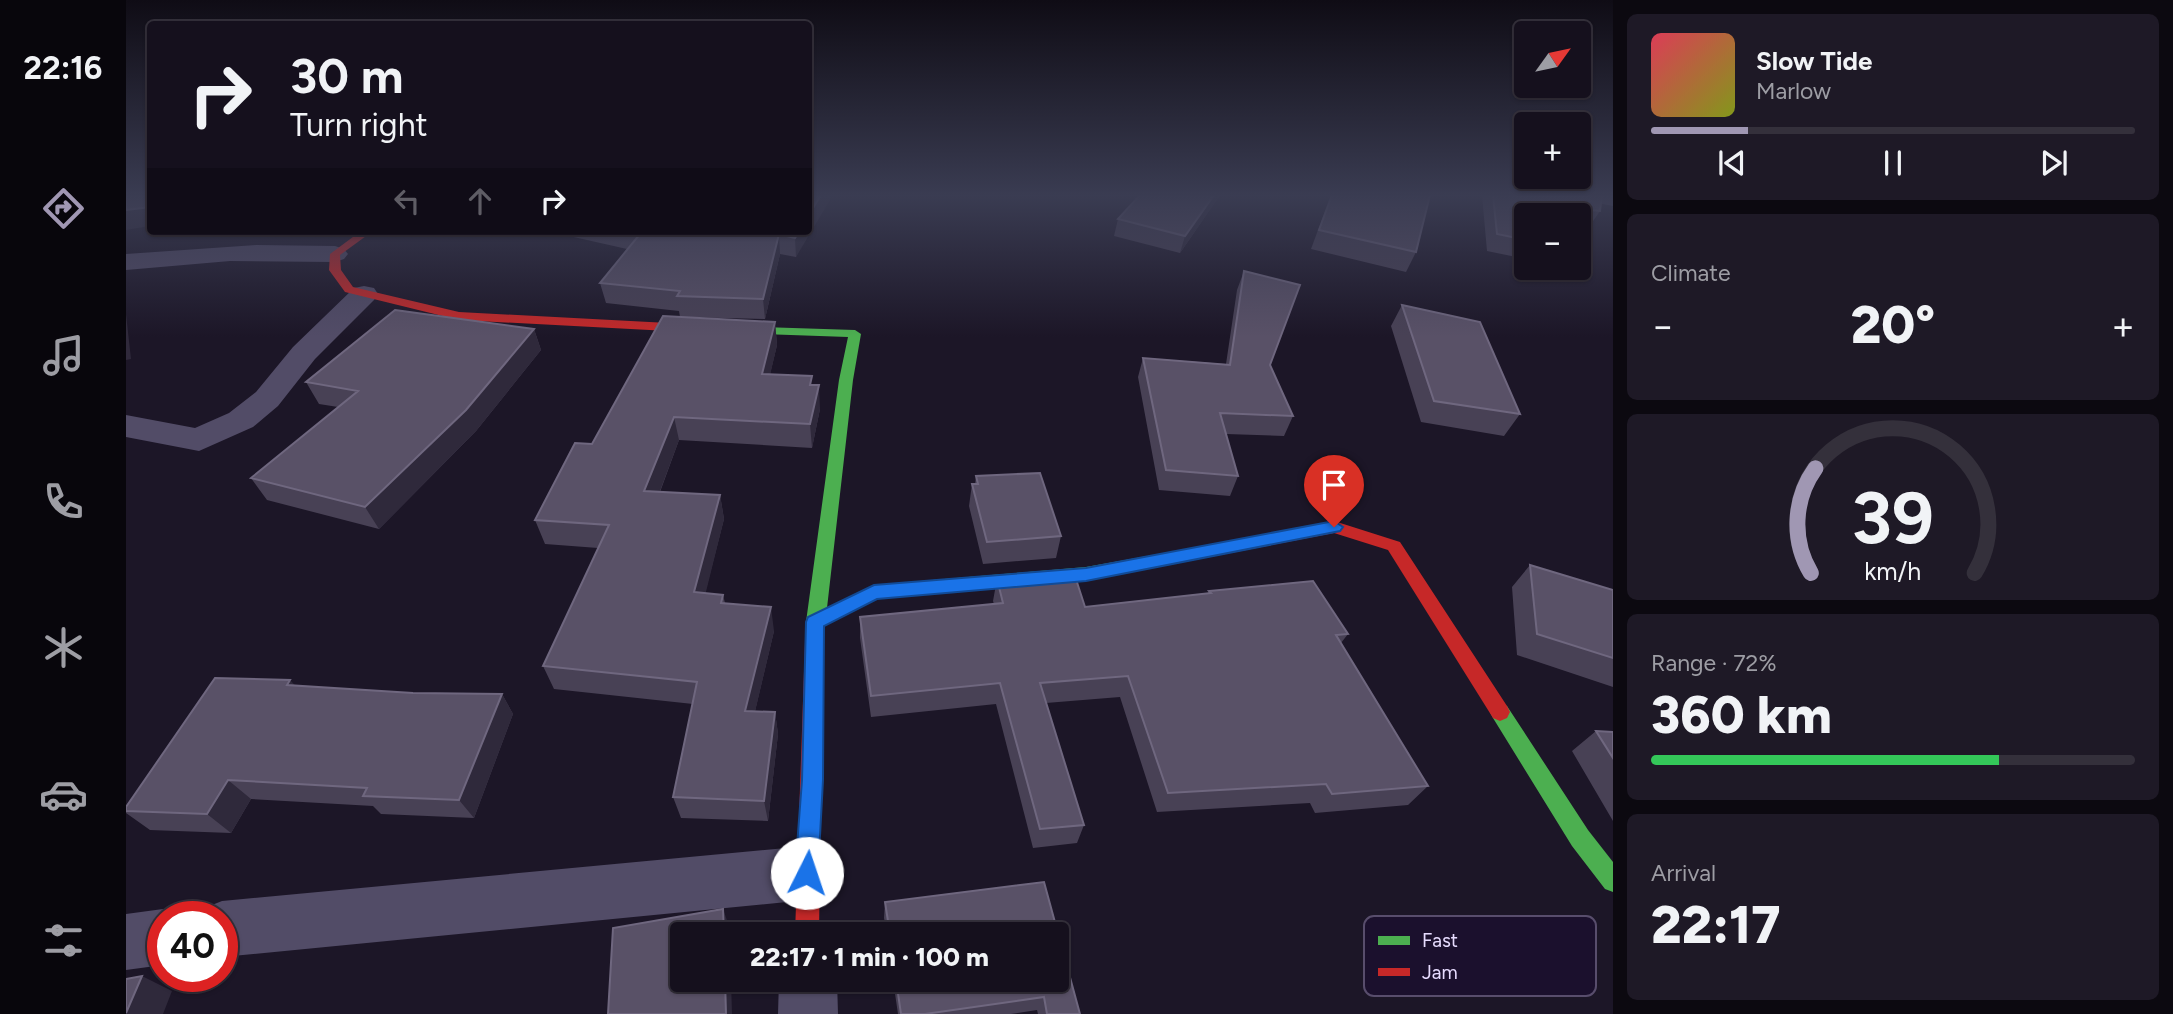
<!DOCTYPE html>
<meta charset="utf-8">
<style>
:root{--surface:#15101d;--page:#1e1926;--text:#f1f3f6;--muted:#9d9da4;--line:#34303b;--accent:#a097b3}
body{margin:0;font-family:Figtree,sans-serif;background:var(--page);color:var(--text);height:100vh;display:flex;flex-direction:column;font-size:26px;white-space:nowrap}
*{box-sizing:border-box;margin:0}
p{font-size:23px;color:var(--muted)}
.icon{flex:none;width:38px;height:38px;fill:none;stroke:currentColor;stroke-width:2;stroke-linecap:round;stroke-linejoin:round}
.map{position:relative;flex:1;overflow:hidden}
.panel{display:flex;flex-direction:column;gap:14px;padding:14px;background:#0c0910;width:560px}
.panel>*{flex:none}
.banner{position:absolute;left:21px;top:21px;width:665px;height:214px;border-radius:7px;box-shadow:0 2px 5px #0004,0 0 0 2px var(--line);background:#15101d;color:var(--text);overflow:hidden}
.needle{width:46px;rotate:57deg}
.buttons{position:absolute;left:1388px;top:21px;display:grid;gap:14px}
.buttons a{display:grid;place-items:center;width:77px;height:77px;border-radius:7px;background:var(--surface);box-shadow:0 2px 5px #0004,0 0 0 2px var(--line);font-size:35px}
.speed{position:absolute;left:21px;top:901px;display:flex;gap:14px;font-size:35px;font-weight:700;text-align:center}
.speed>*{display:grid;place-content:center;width:91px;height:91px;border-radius:50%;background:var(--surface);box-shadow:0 2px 5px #0004,0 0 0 2px var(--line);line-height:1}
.speed .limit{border:10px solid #d22;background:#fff;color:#111}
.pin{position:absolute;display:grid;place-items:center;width:60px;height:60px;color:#fff;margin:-72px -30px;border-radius:50% 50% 50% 0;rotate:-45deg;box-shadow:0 0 7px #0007}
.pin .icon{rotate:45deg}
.me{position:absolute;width:77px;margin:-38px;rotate:4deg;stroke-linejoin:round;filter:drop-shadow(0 0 5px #0008)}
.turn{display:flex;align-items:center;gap:24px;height:147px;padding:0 28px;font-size:32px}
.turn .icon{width:91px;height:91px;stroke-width:2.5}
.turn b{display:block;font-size:49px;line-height:60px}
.lanes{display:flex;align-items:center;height:66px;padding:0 28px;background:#0003;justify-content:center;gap:35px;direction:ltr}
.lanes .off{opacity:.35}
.big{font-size:52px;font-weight:800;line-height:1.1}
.panel .widget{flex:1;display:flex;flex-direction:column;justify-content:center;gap:10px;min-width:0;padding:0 24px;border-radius:10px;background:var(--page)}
.panel .dial{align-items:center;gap:0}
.dial svg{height:182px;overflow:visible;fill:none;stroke:var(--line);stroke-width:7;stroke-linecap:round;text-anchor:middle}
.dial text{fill:var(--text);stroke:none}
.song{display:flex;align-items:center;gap:21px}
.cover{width:84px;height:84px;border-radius:10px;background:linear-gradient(135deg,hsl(350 70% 55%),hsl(70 70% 35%))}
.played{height:7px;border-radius:4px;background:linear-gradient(90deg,var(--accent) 20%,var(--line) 20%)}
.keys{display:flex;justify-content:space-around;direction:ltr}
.heat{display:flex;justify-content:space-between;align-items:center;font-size:38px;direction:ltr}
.charge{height:10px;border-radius:5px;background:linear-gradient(90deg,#34c759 72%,var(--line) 0)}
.trip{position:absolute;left:544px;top:922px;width:399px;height:70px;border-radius:7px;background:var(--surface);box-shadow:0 2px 5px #0004,0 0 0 2px var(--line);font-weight:800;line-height:70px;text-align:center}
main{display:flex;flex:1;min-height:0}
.tab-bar{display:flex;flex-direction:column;width:126px;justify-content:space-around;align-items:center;background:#08060c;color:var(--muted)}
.tab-bar .icon{width:49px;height:49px}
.tab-bar .current{color:var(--accent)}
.tab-bar b{font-size:32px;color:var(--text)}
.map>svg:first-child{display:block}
</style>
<main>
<nav class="tab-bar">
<b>22:16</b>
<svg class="icon current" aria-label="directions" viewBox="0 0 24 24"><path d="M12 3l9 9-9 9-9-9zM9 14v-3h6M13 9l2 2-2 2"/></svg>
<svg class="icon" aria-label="music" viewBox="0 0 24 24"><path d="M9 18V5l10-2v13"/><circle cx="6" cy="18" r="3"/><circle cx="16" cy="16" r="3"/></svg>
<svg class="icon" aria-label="phone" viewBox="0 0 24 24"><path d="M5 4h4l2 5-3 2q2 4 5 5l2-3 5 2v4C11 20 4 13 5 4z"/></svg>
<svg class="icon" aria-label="climate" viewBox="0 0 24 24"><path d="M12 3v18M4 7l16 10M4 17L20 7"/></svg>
<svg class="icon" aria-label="car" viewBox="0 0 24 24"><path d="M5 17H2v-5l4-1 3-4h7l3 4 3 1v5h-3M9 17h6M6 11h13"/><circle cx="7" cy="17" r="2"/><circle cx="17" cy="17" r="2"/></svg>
<svg class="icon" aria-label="filters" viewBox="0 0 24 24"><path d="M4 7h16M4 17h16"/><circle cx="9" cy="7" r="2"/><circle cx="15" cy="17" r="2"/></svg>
</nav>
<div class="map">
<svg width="1487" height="1014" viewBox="0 0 1487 1014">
<rect width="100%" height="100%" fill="#1c1627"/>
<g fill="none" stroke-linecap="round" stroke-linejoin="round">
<path fill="#524c67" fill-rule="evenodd" d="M 1454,195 L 1487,195 L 1487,206 L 1457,200 Z
M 130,245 L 209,246 L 218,249 L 222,254 L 218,259 L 209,262 L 104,261 L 0,270 L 0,254 Z
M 238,286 L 248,288 L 252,294 L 248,300 L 189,359 L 152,406 L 127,427 L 73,451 L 0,437 L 0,415 L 69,428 L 103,413 L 130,392 L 167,347 L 228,288 Z
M 681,846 L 700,854 L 708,873 L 700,892 L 681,900 L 96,957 L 96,917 L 73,917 L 76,909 L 96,901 Z
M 37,909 L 56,917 L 37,917 L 37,965 L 0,970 L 0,914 Z
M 653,980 L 711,980 L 712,1014 L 652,1014 Z"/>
<path fill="#4caf50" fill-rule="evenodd" d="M 580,325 L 729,330 L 735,334 L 727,380 L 701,608 L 748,585 L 960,567 L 1089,544 L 1095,546 L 1097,550 L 1095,554 L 1089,556 L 960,581 L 751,599 L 699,625 L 694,647 L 688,650 L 682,647 L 679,642 L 680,622 L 713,380 L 722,337 L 576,332 L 576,326 Z
M 1374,703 L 1381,706 L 1462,830 L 1487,862 L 1487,892 L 1479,889 L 1446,846 L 1367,718 L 1364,712 L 1367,706 Z"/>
<path fill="#c62828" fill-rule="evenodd" d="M 235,231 L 247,231 L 214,255 L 215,270 L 227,287 L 333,312 L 580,325 L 586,329 L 580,333 L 333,320 L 219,292 L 203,270 L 204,254 Z
M 1208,521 L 1274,542 L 1381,706 L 1384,712 L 1381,718 L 1374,721 L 1367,718 L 1262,550 L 1208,533 L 1089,556 L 1083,554 L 1081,550 L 1083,546 L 1089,544 Z
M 688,634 L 694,637 L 697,642 L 693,934 L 669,934 L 679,642 L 682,637 Z"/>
</g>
<path fill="#484155" d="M 1014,195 L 1094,195 L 1054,253 L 988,236 L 992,219 Z
M 1205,195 L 1304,195 L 1290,252 L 1280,272 L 1185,249 Z
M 1356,195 L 1476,195 L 1474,211 L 1463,227 L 1452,226 L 1452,215 L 1400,215 L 1400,259 L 1361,251 Z
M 421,231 L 682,231 L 670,257 L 654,254 L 639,319 L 554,317 L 553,311 L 480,303 L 474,283 L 501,249 Z
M 1118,271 L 1144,365 L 1167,416 L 1158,436 L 1100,434 L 1112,476 L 1104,496 L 1033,490 L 1012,377 L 1017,358 L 1100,364 L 1111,290 Z
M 1276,305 L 1394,414 L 1378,436 L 1295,422 L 1265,326 Z
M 649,322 L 651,345 L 644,374 L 686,385 L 694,409 L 686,448 L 553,440 L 534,492 L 594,495 L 598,519 L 579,593 L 597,595 L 599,603 L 648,631 L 629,711 L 649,712 L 652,734 L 642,821 L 555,818 L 547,797 L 567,704 L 428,689 L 417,666 L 472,548 L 419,544 L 409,520 Z
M 408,329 L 415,350 L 350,431 L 253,529 L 141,500 L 125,478 L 212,407 L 193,404 L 180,382 Z
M 850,476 L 935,536 L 930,558 L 857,564 L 843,506 L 846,484 L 849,484 Z
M 1404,565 L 1487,590 L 1487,687 L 1391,655 L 1386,587 Z
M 871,579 L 959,607 L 1082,593 L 1083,591 L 1222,634 L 1215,643 L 1302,786 L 1282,805 L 1189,813 L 1184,803 L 1031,812 L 994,697 L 920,703 L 958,825 L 951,843 L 907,848 L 870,704 L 745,717 L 734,638 L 734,617 L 868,604 L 867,601 Z
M 170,686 L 287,693 L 376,694 L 387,714 L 348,818 L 255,814 L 247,806 L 125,799 L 105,833 L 24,830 L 0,813 L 0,807 Z
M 1470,731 L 1487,732 L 1487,821 L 1446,751 Z
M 918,882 L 954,1014 L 912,1014 L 911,1010 L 885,1014 L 772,1014 L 767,980 L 931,980 L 931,934 L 761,934 L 758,918 L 759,902 Z"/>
<path fill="#2f293b" d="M 695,195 L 707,195 L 670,257 L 669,238 L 673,231 L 682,231 L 682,216 Z
M 1088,195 L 1094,195 L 1054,253 L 1059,236 Z
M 24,207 L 24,226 L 0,230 L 0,210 Z
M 653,234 L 654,254 L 639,319 L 637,299 Z
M 0,314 L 5,359 L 0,360 Z
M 649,322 L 651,345 L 639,397 L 636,374 Z
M 408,329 L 415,350 L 350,431 L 253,529 L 239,507 Z
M 693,385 L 694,409 L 686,448 L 684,424 Z
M 548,417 L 553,440 L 525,515 L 518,491 Z
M 594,495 L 598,519 L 574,616 L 568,592 Z
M 645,607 L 648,631 L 624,733 L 619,711 Z
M 164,680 L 183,700 L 161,685 Z
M 376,694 L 387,714 L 348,818 L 333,800 Z
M 649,712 L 652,734 L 642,821 L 638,801 Z
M 102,780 L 125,799 L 105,833 L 81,814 Z
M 597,909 L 603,926 L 603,934 L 598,934 Z
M 16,976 L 46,991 L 37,1014 L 0,1014 Z
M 599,980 L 605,980 L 606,1014 L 600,1014 Z"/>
<path fill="#595167" stroke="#6f677f" stroke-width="2" d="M 0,195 L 24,195 L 24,207 L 0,210 Z
M 682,195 L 695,195 L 682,216 Z
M 1014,195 L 1088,195 L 1059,236 L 992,219 Z
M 1206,195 L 1304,195 L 1290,252 L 1193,230 Z
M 1367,195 L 1476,195 L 1474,211 L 1444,208 L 1445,215 L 1400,215 L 1400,240 L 1371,234 Z
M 501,231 L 673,231 L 669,238 L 653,234 L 637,299 L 551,296 L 554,291 L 474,283 L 514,234 Z
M 1118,271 L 1174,285 L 1144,365 L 1167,416 L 1094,413 L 1112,476 L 1040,470 L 1017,358 L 1104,365 Z
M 1276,305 L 1354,322 L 1394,414 L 1308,401 Z
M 269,310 L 408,329 L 340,410 L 239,507 L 125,478 L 232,391 L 180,382 Z
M 537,316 L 649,322 L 636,374 L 686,376 L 684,385 L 693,385 L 684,424 L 548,417 L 518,491 L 594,495 L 568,592 L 597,595 L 595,603 L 645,607 L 619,711 L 649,712 L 638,801 L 547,797 L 571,682 L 417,666 L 483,525 L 409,520 L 449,443 L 466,444 Z
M 914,473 L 935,536 L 861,542 L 846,484 L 852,484 L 850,476 Z
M 1404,565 L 1487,590 L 1487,658 L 1411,634 Z
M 948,573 L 959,607 L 1085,593 L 1083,591 L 1187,581 L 1222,634 L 1210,635 L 1302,786 L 1206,794 L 1200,784 L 1042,793 L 1002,676 L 914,683 L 958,825 L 914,829 L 874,683 L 745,696 L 734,617 L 877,603 L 871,579 Z
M 89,678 L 164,680 L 161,685 L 287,693 L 376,694 L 333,800 L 237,796 L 241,788 L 102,780 L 81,814 L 0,811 L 0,807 Z
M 1470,731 L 1487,732 L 1487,758 Z
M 918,882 L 954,1014 L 921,1014 L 918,997 L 799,1014 L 775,1014 L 770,980 L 931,980 L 931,934 L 764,934 L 759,902 Z
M 597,909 L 598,934 L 556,934 L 556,980 L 599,980 L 600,1014 L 482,1014 L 487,928 Z
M 16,976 L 0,1013 L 0,979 Z"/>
<linearGradient id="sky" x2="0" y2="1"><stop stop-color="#0f0c15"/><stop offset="0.58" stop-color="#3a3c52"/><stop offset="1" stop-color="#3a3c52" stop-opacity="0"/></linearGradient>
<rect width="1487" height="337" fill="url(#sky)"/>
<path fill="#1a73e8" stroke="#114b97" stroke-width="2" d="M 1208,521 L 1217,527 L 1214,531 L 960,581 L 751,599 L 698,626 L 697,780 L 692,873 L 689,881 L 681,884 L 673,881 L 669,873 L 676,780 L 680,622 L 682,617 L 748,585 L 960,568 Z"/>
<rect x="1238" y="916" width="232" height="80" rx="10" fill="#1b102d" stroke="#584d6c" stroke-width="2"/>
<rect x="1252" y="936" width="32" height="9" fill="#4caf50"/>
<rect x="1252" y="968" width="32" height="8" fill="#c62828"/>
<g font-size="19" fill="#e7dcff">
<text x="1296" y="947">Fast</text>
<text x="1296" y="979">Jam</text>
</g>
</svg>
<div class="buttons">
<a><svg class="needle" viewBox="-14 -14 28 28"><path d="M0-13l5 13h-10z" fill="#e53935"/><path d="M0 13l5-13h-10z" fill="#9d9da4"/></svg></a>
<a>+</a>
<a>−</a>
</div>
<div class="speed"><div class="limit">40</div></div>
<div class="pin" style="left:1208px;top:527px;background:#d93025"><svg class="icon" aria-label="arrive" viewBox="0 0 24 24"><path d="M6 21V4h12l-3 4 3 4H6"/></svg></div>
<svg class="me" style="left:681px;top:873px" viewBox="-20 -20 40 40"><circle r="19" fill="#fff"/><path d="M0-13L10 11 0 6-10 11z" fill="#1a73e8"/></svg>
<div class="trip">22:17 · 1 min · 100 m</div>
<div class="banner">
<div class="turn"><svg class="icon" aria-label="right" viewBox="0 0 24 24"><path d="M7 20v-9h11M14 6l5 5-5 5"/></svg><div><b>30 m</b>Turn right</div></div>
<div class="lanes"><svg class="icon off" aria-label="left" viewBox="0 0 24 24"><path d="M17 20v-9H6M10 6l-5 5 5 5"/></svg><svg class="icon off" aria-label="ahead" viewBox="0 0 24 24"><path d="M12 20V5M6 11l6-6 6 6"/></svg><svg class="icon" aria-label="right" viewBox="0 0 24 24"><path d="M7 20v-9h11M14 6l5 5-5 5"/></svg></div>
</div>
</div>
<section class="panel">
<div class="widget">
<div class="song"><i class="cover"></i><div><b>Slow Tide</b><p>Marlow</p></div></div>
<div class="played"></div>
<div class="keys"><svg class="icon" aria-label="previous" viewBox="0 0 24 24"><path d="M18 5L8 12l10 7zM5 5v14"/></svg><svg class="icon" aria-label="pause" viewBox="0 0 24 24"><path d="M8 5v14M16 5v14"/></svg><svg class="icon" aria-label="next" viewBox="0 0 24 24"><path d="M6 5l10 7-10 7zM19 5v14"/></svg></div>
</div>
<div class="widget"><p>Climate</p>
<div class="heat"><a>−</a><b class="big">20°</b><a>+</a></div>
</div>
<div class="widget dial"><svg viewBox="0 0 100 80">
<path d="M14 69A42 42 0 1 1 86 69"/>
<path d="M14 69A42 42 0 0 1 16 23" stroke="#a097b3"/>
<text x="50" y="56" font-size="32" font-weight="700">39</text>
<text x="50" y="72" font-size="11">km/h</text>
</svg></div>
<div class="widget"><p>Range · 72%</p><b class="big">360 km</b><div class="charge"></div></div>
<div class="widget"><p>Arrival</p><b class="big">22:17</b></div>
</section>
</main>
